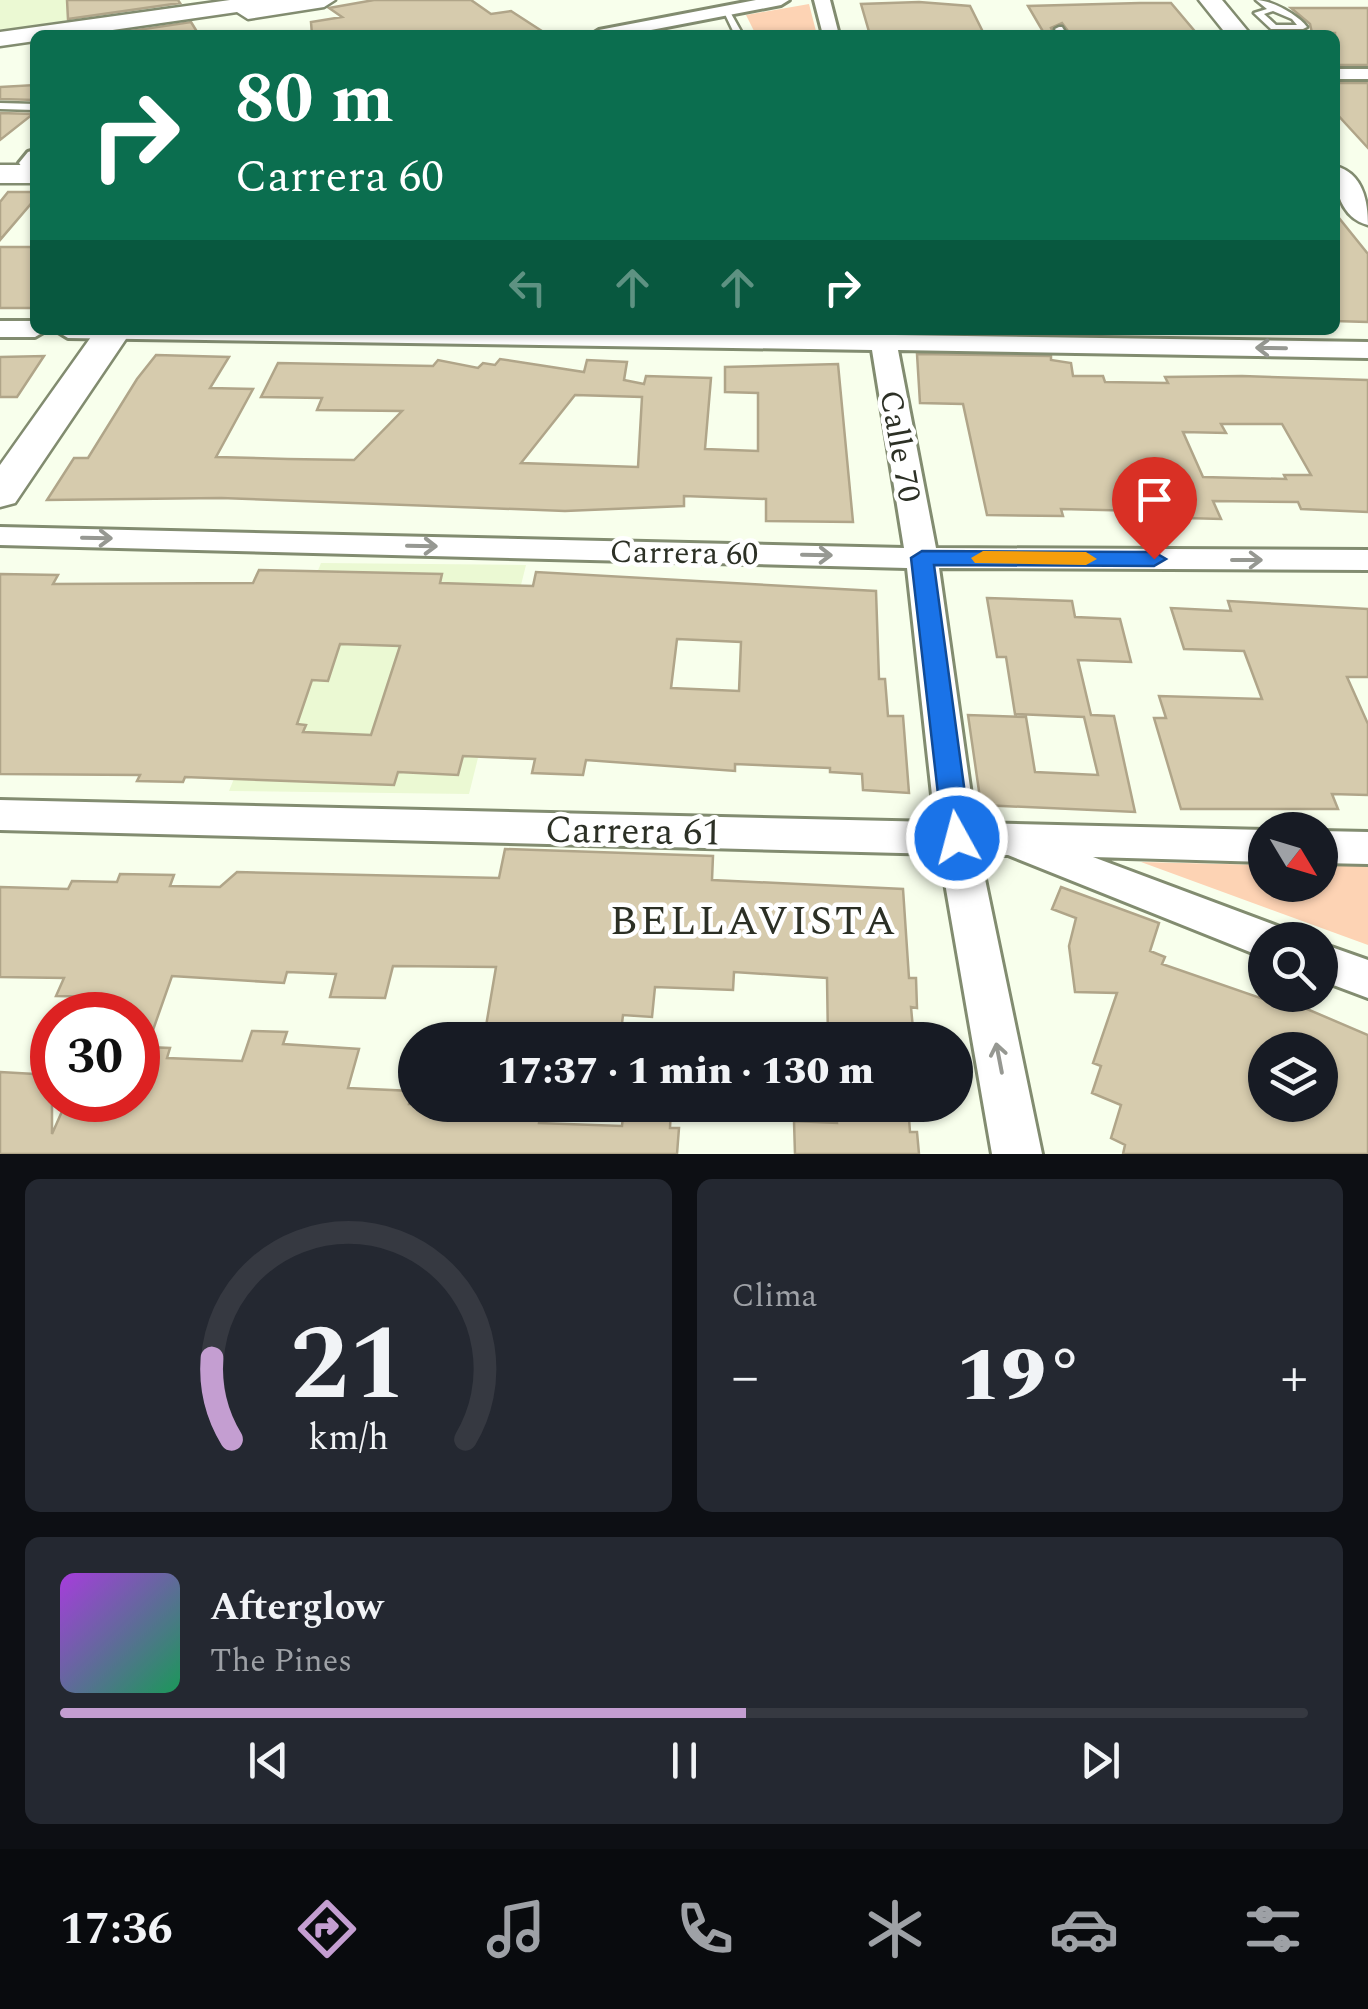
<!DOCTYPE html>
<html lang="es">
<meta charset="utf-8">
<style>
:root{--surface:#171b24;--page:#242831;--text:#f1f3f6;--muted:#9ea1a6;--line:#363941;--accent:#c49ed1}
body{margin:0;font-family:Spectral,serif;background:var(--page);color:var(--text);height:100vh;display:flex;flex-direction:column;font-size:38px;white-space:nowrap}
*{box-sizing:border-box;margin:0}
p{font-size:32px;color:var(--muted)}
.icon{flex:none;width:55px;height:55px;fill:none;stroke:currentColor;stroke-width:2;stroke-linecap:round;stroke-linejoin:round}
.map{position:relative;height:1154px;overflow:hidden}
.panel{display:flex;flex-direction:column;gap:25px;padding:25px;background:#0d0f14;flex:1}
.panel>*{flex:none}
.hud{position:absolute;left:30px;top:30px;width:1310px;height:305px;border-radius:15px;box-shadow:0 2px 8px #0004;background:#0b6e4f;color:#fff;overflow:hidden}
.needle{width:65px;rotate:128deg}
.tools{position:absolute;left:1248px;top:812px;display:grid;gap:20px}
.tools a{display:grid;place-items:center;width:90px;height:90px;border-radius:50%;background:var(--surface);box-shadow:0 2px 8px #0004;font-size:50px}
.speed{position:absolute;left:30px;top:992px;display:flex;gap:20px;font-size:50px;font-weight:700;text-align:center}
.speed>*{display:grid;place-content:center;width:130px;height:130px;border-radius:50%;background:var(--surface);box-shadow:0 2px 8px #0004;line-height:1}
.speed .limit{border:15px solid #d22;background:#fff;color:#111}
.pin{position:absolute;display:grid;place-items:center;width:85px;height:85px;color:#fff;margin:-102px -42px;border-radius:50% 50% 50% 0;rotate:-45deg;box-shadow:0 0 10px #0007}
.pin .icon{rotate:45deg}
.me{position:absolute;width:110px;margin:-55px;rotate:353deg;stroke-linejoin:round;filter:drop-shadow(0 0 8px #0008)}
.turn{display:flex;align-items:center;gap:35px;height:210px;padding:0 40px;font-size:45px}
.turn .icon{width:130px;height:130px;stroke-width:2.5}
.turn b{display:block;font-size:70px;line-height:85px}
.lanes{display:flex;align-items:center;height:95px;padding:0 40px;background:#0003;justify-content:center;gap:50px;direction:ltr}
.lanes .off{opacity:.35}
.big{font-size:75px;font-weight:800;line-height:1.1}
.panel .widget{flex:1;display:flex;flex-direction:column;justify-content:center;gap:15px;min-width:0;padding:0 35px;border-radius:15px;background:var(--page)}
.panel .dial{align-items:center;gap:0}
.dial svg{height:260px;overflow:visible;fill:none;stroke:var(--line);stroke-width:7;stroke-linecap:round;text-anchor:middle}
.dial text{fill:var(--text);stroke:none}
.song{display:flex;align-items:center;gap:30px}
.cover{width:120px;height:120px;border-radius:15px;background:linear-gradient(135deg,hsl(280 70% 55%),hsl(150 70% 35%))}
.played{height:10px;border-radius:5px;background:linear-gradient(90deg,var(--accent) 55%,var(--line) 55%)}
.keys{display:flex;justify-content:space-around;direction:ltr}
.heat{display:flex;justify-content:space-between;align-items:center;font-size:55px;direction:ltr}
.panel .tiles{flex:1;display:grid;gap:25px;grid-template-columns:1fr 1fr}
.widget:last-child{grid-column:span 2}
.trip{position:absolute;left:398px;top:1022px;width:575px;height:100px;border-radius:50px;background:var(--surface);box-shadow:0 2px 8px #0004;font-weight:800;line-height:100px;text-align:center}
.tabs{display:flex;height:160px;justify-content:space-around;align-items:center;background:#090b0e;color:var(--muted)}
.tabs .icon{width:70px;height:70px}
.tabs .on{color:var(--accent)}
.tabs b{font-size:45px;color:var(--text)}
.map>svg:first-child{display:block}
</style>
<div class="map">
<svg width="1368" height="1154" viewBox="0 0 1368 1154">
<rect width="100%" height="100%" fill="#f8ffec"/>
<path fill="#ebf9d3" d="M 0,0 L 79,0 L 90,17 L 0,30 Z
M 321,563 L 526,565 L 469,794 L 229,791 Z"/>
<path fill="#fdd3b4" d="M 809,4 L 817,35 L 756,35 L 746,15 Z
M 1141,862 L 1265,865 L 1265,885 L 1320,885 L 1320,866 L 1368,866 L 1368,945 Z"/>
<path fill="#d6cbad" stroke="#b0a589" stroke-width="2.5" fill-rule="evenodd" d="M 67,0 L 178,0 L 180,3 L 68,19 Z
M 374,0 L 471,0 L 491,14 L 511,11 L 548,35 L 312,35 L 311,22 L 342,17 L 329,8 Z
M 919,2 L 970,6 L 983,32 L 870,35 L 861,4 Z
M 1140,3 L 1171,3 L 1198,35 L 1071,35 L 1062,23 L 1051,28 L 1054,35 L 1045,35 L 1028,6 Z
M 1291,8 L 1368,8 L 1368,65 L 1335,65 L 1335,33 L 1312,33 L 1310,24 Z
M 191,22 L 199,35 L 104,35 Z
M 1335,83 L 1368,83 L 1368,148 L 1335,112 Z
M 35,85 L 35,100 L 0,99 L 0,87 Z
M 0,113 L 33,114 L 0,140 Z
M 8,192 L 35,192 L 35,199 L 0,240 L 0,202 Z
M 1335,213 L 1368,254 L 1368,322 L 1335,321 Z
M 0,247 L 35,247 L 35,308 L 0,308 Z
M 917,354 L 1051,356 L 1051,360 L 1071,363 L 1073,376 L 1103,376 L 1105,382 L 1168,383 L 1165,377 L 1242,376 L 1368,380 L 1368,512 L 1301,509 L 1298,502 L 1213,501 L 1221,519 L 1146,517 L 1143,511 L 1061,509 L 1063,516 L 987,515 L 963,404 L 920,403 ZM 1221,424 L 1282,424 L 1311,475 L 1284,475 L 1286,479 L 1203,477 L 1183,432 L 1226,433 Z
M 156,355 L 229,357 L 210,388 L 253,389 L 216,457 L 288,459 L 354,460 L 402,411 L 317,410 L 322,398 L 261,397 L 278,363 L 433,366 L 438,360 L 478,368 L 483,363 L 495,365 L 500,359 L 584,372 L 587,360 L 627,362 L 624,380 L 644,384 L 646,376 L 711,378 L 705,449 L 758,451 L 758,393 L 725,392 L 725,367 L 838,364 L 853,522 L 766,521 L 766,499 L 684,496 L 684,506 L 565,511 L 221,498 L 47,500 L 74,458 L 88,458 L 137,379 ZM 575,395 L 642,397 L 638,467 L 521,463 Z
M 44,356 L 17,397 L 0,397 L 0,357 Z
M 259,570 L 442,574 L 440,583 L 533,586 L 536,572 L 876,591 L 879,679 L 885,679 L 888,716 L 903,716 L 909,793 L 863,790 L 862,774 L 830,772 L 830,768 L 735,764 L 735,771 L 586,760 L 583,775 L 532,773 L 535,759 L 463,756 L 458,775 L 398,772 L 394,785 L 185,777 L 183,782 L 137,781 L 140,775 L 0,774 L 0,574 L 58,575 L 53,584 L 253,583 ZM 677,639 L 741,642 L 739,691 L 671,688 ZM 340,644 L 400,646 L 371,735 L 303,732 L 306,725 L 297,724 L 312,680 L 328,681 Z
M 987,598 L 1072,601 L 1075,617 L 1120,619 L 1131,662 L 1078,660 L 1091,715 L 1114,716 L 1135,812 L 981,805 L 968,715 L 1026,717 L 1035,772 L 1098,775 L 1084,717 L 1015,714 L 1006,657 L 997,657 Z
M 1228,601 L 1368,609 L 1368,677 L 1347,677 L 1368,724 L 1368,795 L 1332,794 L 1338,809 L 1181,809 L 1154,718 L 1166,718 L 1159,696 L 1262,699 L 1244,651 L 1184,649 L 1171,608 L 1231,611 Z
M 505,849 L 713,856 L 712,880 L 903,889 L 909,978 L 916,978 L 917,1008 L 911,1007 L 914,1040 L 828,1040 L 827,978 L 734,972 L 733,990 L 655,987 L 652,1017 L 623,1015 L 620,1040 L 539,1040 L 484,1038 L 496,967 L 393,966 L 385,998 L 330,997 L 336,974 L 287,972 L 284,983 L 172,976 L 147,1047 L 170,1048 L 167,1058 L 242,1061 L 252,1031 L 287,1032 L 283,1044 L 359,1049 L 348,1088 L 412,1091 L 409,1104 L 542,1105 L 539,1123 L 622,1126 L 624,1106 L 671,1107 L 670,1128 L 679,1128 L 677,1154 L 0,1154 L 0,1072 L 52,1075 L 52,1134 L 67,1100 L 138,1100 L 138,1015 L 102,1015 L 110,997 L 56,996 L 64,978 L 0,977 L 0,887 L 68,889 L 72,881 L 117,882 L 120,874 L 174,875 L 170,886 L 220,887 L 237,872 L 499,878 Z
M 1061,887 L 1159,923 L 1150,951 L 1165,957 L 1162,964 L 1263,999 L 1265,992 L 1274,995 L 1368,1035 L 1368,1154 L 1123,1154 L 1125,1145 L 1111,1138 L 1121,1105 L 1092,1093 L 1101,1066 L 1093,1063 L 1117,993 L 1075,992 L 1069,946 L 1076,918 L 1052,909 ZM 1265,1050 L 1325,1050 L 1320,1105 L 1265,1105 Z
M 836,1105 L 908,1105 L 910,1132 L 917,1132 L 919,1154 L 795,1154 L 794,1121 L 837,1123 Z"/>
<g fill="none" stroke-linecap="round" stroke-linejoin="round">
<g stroke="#828c70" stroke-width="5">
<path id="lane" d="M 1256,0 C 1271,0 1298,15 1307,27 L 1303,29 L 1271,29 L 1254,13 L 1267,9 ZM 1273,11 L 1292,19 L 1297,25 L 1276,25 L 1264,14 Z
M 723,10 L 729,10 L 743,35 L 735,35 Z
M 1059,27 L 1062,27 L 1067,35 L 1059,35 L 1055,29 Z
M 0,103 L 35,104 L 35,110 L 0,109 Z"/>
</g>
<g stroke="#828c70" stroke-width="6">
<path id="street" d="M 756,0 L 789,0 L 781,5 L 625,35 L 591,35 L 599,30 Z
M 814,0 L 830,0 L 839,35 L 823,35 Z
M 1335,69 L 1368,69 L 1368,79 L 1335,79 Z
M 35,150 L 35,168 L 22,167 L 19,163 L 28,152 Z
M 0,321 L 35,321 L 35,330 L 47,330 L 35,337 L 0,337 Z
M 55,330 L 869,335 L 868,330 L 894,330 L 895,335 L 1368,342 L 1368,358 L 898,350 L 936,548 L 1368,550 L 1368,570 L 939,568 L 975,823 L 1265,830 L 1265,862 L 1093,857 L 1280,927 L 1286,940 L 1265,940 L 1265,958 L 1008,855 L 980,855 L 1042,1154 L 992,1154 L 940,854 L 0,830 L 0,800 L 935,822 L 907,568 L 0,545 L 0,527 L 904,548 L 872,350 L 68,338 Z
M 1320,831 L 1368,832 L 1368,864 L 1320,863 Z
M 1320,943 L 1368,960 L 1368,998 L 1320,980 Z"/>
</g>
<g stroke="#828c70" stroke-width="5">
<path id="secondary" d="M 230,0 L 335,0 L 324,7 L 248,19 L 237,12 L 78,35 L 35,35 L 35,41 L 0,46 L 0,32 Z
M 1199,0 L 1222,0 L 1251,35 L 1227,35 Z
M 0,165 L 35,165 L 35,183 L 0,183 Z
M 1335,166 C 1363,173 1368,201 1368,225 C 1341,218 1335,190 1335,166 Z
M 96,330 L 132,330 L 15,503 L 0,507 L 0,465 Z"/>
</g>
<use href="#lane" fill="#fff" fill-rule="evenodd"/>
<use href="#street" fill="#fff" fill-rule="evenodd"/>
<use href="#secondary" fill="#fff" fill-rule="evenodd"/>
</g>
<defs><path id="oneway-shaft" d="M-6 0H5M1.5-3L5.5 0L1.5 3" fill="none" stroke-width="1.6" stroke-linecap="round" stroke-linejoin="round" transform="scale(2.5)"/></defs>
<g stroke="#969892">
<use href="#oneway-shaft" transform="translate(1271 348) rotate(-179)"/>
<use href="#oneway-shaft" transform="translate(97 538) rotate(1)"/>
<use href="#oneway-shaft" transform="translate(422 546) rotate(1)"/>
<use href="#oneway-shaft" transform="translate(817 555) rotate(1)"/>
<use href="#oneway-shaft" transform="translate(1247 560)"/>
<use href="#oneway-shaft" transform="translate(999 1058) rotate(-101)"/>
</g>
<path fill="#1a73e8" stroke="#114b97" stroke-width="2.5" d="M 922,551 L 1154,552 L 1166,559 L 1154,566 L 934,565 L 971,838 L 967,845 L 957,849 L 947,845 L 943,838 L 911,558 Z"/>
<path fill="#f59e0b" d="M 983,551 L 1086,552 L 1097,559 L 1086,565 L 975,563 L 971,558 Z"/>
<g text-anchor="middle" stroke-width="9" stroke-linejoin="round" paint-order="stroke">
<g font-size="32" fill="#2c3025" stroke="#fff">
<text transform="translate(901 446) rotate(80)" y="11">Calle 70</text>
<text transform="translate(684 552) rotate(1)" y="11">Carrera 60</text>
</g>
<g font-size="38" fill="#2c3025" stroke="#fff">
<text transform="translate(633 830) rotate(1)" y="13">Carrera 61</text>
</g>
<g font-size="42" letter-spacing="2.5" fill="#2c3025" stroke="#fff">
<text x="754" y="934">BELLAVISTA</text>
</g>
</g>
</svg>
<div class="tools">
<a><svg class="needle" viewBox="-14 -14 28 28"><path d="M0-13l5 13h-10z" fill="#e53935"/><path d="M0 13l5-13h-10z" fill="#9ea1a6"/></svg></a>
<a><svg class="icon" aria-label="search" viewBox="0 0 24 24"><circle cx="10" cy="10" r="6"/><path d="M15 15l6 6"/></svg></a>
<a><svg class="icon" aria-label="layers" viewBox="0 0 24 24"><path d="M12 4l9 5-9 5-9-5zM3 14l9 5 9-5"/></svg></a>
</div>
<div class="speed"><div class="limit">30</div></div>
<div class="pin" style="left:1154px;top:559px;background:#d93025"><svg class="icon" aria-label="arrive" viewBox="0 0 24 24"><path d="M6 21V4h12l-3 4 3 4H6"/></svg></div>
<svg class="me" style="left:957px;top:838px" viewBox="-20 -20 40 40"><circle r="17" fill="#1a73e8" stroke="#fff" stroke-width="3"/><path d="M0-11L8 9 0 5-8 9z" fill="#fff"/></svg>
<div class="trip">17:37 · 1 min · 130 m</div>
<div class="hud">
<div class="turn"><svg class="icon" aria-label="right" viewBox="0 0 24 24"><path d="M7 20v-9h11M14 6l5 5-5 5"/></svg><div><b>80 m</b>Carrera 60</div></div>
<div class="lanes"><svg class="icon off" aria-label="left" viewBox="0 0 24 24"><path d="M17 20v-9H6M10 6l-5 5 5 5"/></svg><svg class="icon off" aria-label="ahead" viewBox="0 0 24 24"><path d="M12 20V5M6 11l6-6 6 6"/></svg><svg class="icon off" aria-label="ahead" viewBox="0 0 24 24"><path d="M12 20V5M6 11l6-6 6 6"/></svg><svg class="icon" aria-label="right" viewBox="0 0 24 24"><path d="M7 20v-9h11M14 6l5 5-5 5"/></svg></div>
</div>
</div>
<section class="panel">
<div class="tiles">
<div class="widget dial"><svg viewBox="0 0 100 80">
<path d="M14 69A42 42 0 1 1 86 69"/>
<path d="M14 69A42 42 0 0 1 8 44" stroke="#c49ed1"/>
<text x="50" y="56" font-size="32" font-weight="700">21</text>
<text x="50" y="72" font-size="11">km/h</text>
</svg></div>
<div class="widget"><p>Clima</p>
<div class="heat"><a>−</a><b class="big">19°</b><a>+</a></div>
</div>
<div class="widget">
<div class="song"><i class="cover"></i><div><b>Afterglow</b><p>The Pines</p></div></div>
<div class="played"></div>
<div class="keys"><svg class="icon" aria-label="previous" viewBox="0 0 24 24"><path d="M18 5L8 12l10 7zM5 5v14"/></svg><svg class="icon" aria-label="pause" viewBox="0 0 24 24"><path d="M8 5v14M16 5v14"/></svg><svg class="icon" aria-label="next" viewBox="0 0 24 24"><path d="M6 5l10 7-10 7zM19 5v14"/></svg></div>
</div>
</div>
</section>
<nav class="tabs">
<b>17:36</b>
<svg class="icon on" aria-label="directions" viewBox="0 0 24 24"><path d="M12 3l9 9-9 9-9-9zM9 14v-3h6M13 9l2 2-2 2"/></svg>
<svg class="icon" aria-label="music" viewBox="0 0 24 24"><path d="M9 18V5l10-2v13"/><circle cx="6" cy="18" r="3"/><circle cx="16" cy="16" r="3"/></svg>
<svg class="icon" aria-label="phone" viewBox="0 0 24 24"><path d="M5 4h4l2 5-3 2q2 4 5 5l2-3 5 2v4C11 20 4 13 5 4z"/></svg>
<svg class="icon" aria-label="climate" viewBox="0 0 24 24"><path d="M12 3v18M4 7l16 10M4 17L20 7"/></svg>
<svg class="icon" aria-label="car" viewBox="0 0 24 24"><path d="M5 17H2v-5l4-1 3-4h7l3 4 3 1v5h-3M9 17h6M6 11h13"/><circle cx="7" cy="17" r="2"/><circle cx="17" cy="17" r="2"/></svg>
<svg class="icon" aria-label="filters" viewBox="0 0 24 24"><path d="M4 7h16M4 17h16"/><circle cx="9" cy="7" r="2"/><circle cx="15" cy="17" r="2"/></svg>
</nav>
